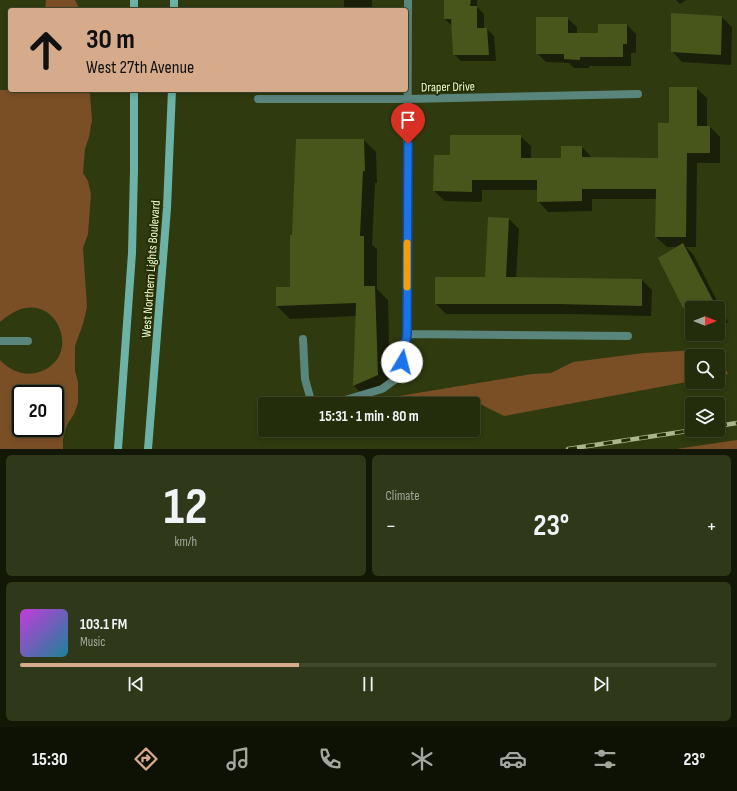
<!DOCTYPE html>
<meta charset="utf-8">
<style>
:root{--surface:#232c0b;--page:#2f3819;--text:#f1f3f6;--muted:#a3a79d;--line:#40482c;--accent:#d6ab8b}
body{margin:0;font-family:"Sofia Sans Condensed",sans-serif;background:var(--page);color:var(--text);height:100vh;display:flex;flex-direction:column;font-size:15px;white-space:nowrap}
*{box-sizing:border-box;margin:0}
p{font-size:13px;color:var(--muted)}
.icon{flex:none;width:22px;height:22px;fill:none;stroke:currentColor;stroke-width:2;stroke-linecap:round;stroke-linejoin:round}
.map{position:relative;height:449px;overflow:hidden}
.sheet{display:flex;flex-direction:column;gap:6px;padding:6px;background:#131806;flex:1}
.sheet>*{flex:none}
.top-card{position:absolute;left:8px;top:8px;width:400px;height:84px;border-radius:4px;box-shadow:0 2px 6px #0003,0 0 0 1px var(--line);background:#d6ab8b;color:#111;overflow:hidden}
.needle{width:26px;rotate:90deg}
.fabs{position:absolute;left:685px;top:301px;display:grid;gap:8px}
.fabs a{display:grid;place-items:center;width:40px;height:40px;border-radius:4px;background:var(--surface);box-shadow:0 2px 6px #0003,0 0 0 1px var(--line);font-size:20px}
.speed{position:absolute;left:12px;top:385px;display:flex;gap:8px;font-size:20px;font-weight:700;text-align:center}
.speed>*{display:grid;place-content:center;width:52px;height:52px;border-radius:50%;background:var(--surface);box-shadow:0 2px 6px #0003,0 0 0 1px var(--line);line-height:1}
.speed .limit{border:2px solid #111;border-radius:6px;background:#fff;color:#111}
.pin{position:absolute;display:grid;place-items:center;width:34px;height:34px;color:#fff;margin:-41px -17px;border-radius:50% 50% 50% 0;rotate:-45deg;box-shadow:0 0 4px #0007}
.pin .icon{rotate:45deg}
.me{position:absolute;width:44px;margin:-22px;rotate:8deg;stroke-linejoin:round;filter:drop-shadow(0 0 3px #0008)}
.turn{display:flex;align-items:center;gap:14px;height:84px;padding:0 12px;font-size:18px}
.turn .icon{width:52px;height:52px;stroke-width:2.5}
.turn b{display:block;font-size:28px;line-height:34px}
.big{font-size:30px;font-weight:700;line-height:1.1}
.sheet .card{flex:1;display:flex;flex-direction:column;justify-content:center;gap:6px;min-width:0;padding:0 14px;border-radius:6px;background:var(--page)}
.sheet .dial{align-items:center;gap:0}
.dial b{font-size:52px;line-height:1}
.song{display:flex;align-items:center;gap:12px}
.cover{width:48px;height:48px;border-radius:6px;background:linear-gradient(135deg,hsl(290 70% 55%),hsl(190 70% 35%))}
.played{height:4px;border-radius:2px;background:linear-gradient(90deg,var(--accent) 40%,var(--line) 40%)}
.keys{display:flex;justify-content:space-around;direction:ltr}
.heat{display:flex;justify-content:space-between;align-items:center;font-size:22px;direction:ltr}
.sheet .tiles{flex:1;display:grid;gap:6px;grid-template-columns:1fr 1fr}
.card:last-child{grid-column:span 2}
.trip{position:absolute;left:258px;top:397px;width:222px;height:40px;border-radius:4px;background:var(--surface);box-shadow:0 2px 6px #0003,0 0 0 1px var(--line);font-weight:700;line-height:40px;text-align:center}
.dock{display:flex;height:64px;justify-content:space-around;align-items:center;background:#0e1204;color:var(--muted)}
.dock .icon{width:28px;height:28px}
.dock .on{color:var(--accent)}
.dock b{font-size:18px;color:var(--text)}
.map>svg:first-child{display:block}
</style>
<div class="map">
<svg width="737" height="449" viewBox="0 0 737 449">
<rect width="100%" height="100%" fill="#2f3a0f"/>
<path fill="#7b4f26" fill-rule="evenodd" d="M 46,0 L 75,0 L 80,10 L 45,10 Z
M 0,90 L 89,90 L 90,94 L 92,120 L 89,137 L 85,149 L 83,173 L 88,181 L 91,194 L 88,234 L 83,248 L 87,307 L 83,324 L 75,346 L 75,371 L 78,382 L 78,403 L 74,414 L 67,425 L 63,439 L 63,449 L 0,449 L 0,360 C 10,370 22,376 36,373 C 90,359 52,274 0,322 ZM 21,394 L 55,394 L 55,428 L 21,428 Z
M 716,349 L 728,374 L 718,376 L 718,356 L 692,356 L 692,381 L 504,416 L 480,404 L 473,415 L 473,404 L 378,404 L 399,396 L 532,374 L 551,373 L 573,362 L 644,353 Z
M 737,440 L 737,449 L 676,449 Z"/>
<path fill="#0007" d="M 344,0 L 372,0 L 372,10 L 344,10 Z
M 445,0 L 477,0 L 477,7 L 484,14 L 484,29 L 487,29 L 494,36 L 496,61 L 461,61 L 454,54 L 452,26 L 445,19 Z
M 676,0 L 686,0 L 680,4 Z
M 722,17 L 732,27 L 731,65 L 682,62 L 672,51 Z
M 567,18 L 577,27 L 577,34 L 599,34 L 627,25 L 636,34 L 636,53 L 631,53 L 631,66 L 589,66 L 589,68 L 574,68 L 569,63 L 546,62 L 537,53 Z
M 696,88 L 707,98 L 707,127 L 710,127 L 720,137 L 720,163 L 697,163 L 696,247 L 686,247 L 693,254 L 728,322 L 718,330 L 718,308 L 692,308 L 692,324 L 660,258 L 678,247 L 667,247 L 656,237 L 656,199 L 592,199 L 592,211 L 548,212 L 538,201 L 538,190 L 482,190 L 482,202 L 445,201 L 434,191 L 451,157 L 520,136 L 531,146 L 531,159 L 562,159 L 582,147 L 592,158 L 659,159 L 670,124 Z
M 364,140 L 376,152 L 377,183 L 375,183 L 372,245 L 377,249 L 377,289 L 388,300 L 390,387 L 367,398 L 354,386 L 356,316 L 290,319 L 277,306 L 277,288 L 291,288 Z
M 489,218 L 509,219 L 519,229 L 516,278 L 642,280 L 652,290 L 651,316 L 568,314 L 446,314 L 436,304 L 486,278 Z
M 698,334 L 713,334 L 705,341 Z"/>
<path fill="#48561c" d="M 444,0 L 471,0 L 470,6 L 477,6 L 477,28 L 487,28 L 489,55 L 453,55 L 451,19 L 444,19 Z
M 671,13 L 722,16 L 721,55 L 671,52 Z
M 536,17 L 568,17 L 568,33 L 598,33 L 598,24 L 627,24 L 627,44 L 623,44 L 623,57 L 580,57 L 580,60 L 564,59 L 564,54 L 536,54 Z
M 669,87 L 697,87 L 697,126 L 710,126 L 710,153 L 687,153 L 686,237 L 655,237 L 656,189 L 582,189 L 582,201 L 537,202 L 537,180 L 472,180 L 472,192 L 433,191 L 434,155 L 450,155 L 450,135 L 521,135 L 521,158 L 561,158 L 561,146 L 582,146 L 582,157 L 658,158 L 658,123 L 669,123 Z
M 296,139 L 364,139 L 365,171 L 363,171 L 360,236 L 364,236 L 364,286 L 375,286 L 378,375 L 353,386 L 356,303 L 276,306 L 276,287 L 290,287 L 290,235 L 292,235 Z
M 488,217 L 509,218 L 506,277 L 642,279 L 642,306 L 558,304 L 435,304 L 435,277 L 485,277 Z
M 683,243 L 717,308 L 683,308 L 658,258 Z"/>
<g fill="none" stroke-linecap="round" stroke-linejoin="round">
<path stroke="#5a857d" stroke-width="8" d="M 407,334 L 628,336
M 303,339 L 305,379 L 312,404
M 317,404 L 345,400 L 382,389 L 400,376 L 407,334 L 407,277"/>
<path stroke="#5a857d" stroke-width="8" d="M 258,99 L 408,99 L 638,94
M 407,277 L 408,0
M 0,341 L 28,341"/>
<path stroke="#6cb2a6" stroke-width="8" d="M 134,0 L 134,10
M 174,10 L 174,0
M 118,449 L 132,253 L 134,170 L 134,90
M 148,449 L 167,208 L 172,90"/>
<g stroke="#aab68d" stroke-width="4.5">
<path id="rail" d="M 718,426 L 737,423
M 568,449 L 694,430"/>
</g>
<use href="#rail" stroke="#252f03" stroke-width="3" stroke-dasharray="9" stroke-linecap="butt"/>
</g>
<g fill="none" stroke-linecap="round" stroke-linejoin="round">
<g stroke="#114b97" stroke-width="10">
<path id="route" d="M 402,362 L 407,334 L 408,144"/>
</g>
<use href="#route" stroke="#1a73e8" stroke-width="7"/>
<path stroke="#f59e0b" stroke-width="7" d="M 407,287 L 407,243"/>
</g>
<g text-anchor="middle" stroke-width="4" stroke-linejoin="round" paint-order="stroke">
<g font-size="13" fill="#eefad2" stroke="#252f03">
<text transform="translate(448 86) rotate(-1)" y="5">Draper Drive</text>
<text transform="translate(150 269) rotate(-86)" y="5">West Northern Lights Boulevard</text>
</g>
</g>
</svg>
<div class="fabs">
<a><svg class="needle" viewBox="-14 -14 28 28"><path d="M0-13l5 13h-10z" fill="#e53935"/><path d="M0 13l5-13h-10z" fill="#a3a79d"/></svg></a>
<a><svg class="icon" aria-label="search" viewBox="0 0 24 24"><circle cx="10" cy="10" r="6"/><path d="M15 15l6 6"/></svg></a>
<a><svg class="icon" aria-label="layers" viewBox="0 0 24 24"><path d="M12 4l9 5-9 5-9-5zM3 14l9 5 9-5"/></svg></a>
</div>
<div class="speed"><div class="limit">20</div></div>
<div class="pin" style="left:408px;top:144px;background:#d93025"><svg class="icon" aria-label="arrive" viewBox="0 0 24 24"><path d="M6 21V4h12l-3 4 3 4H6"/></svg></div>
<svg class="me" style="left:402px;top:362px" viewBox="-20 -20 40 40"><circle r="19" fill="#fff"/><path d="M0-13L10 11 0 6-10 11z" fill="#1a73e8"/></svg>
<div class="trip">15:31 · 1 min · 80 m</div>
<div class="top-card">
<div class="turn"><svg class="icon" aria-label="ahead" viewBox="0 0 24 24"><path d="M12 20V5M6 11l6-6 6 6"/></svg><div><b>30 m</b>West 27th Avenue</div></div>
</div>
</div>
<section class="sheet">
<div class="tiles">
<div class="card dial"><b>12</b><p>km/h</p></div>
<div class="card"><p>Climate</p>
<div class="heat"><a>−</a><b class="big">23°</b><a>+</a></div>
</div>
<div class="card">
<div class="song"><i class="cover"></i><div><b>103.1 FM</b><p>Music</p></div></div>
<div class="played"></div>
<div class="keys"><svg class="icon" aria-label="previous" viewBox="0 0 24 24"><path d="M18 5L8 12l10 7zM5 5v14"/></svg><svg class="icon" aria-label="pause" viewBox="0 0 24 24"><path d="M8 5v14M16 5v14"/></svg><svg class="icon" aria-label="next" viewBox="0 0 24 24"><path d="M6 5l10 7-10 7zM19 5v14"/></svg></div>
</div>
</div>
</section>
<nav class="dock">
<b>15:30</b>
<svg class="icon on" aria-label="directions" viewBox="0 0 24 24"><path d="M12 3l9 9-9 9-9-9zM9 14v-3h6M13 9l2 2-2 2"/></svg>
<svg class="icon" aria-label="music" viewBox="0 0 24 24"><path d="M9 18V5l10-2v13"/><circle cx="6" cy="18" r="3"/><circle cx="16" cy="16" r="3"/></svg>
<svg class="icon" aria-label="phone" viewBox="0 0 24 24"><path d="M5 4h4l2 5-3 2q2 4 5 5l2-3 5 2v4C11 20 4 13 5 4z"/></svg>
<svg class="icon" aria-label="climate" viewBox="0 0 24 24"><path d="M12 3v18M4 7l16 10M4 17L20 7"/></svg>
<svg class="icon" aria-label="car" viewBox="0 0 24 24"><path d="M5 17H2v-5l4-1 3-4h7l3 4 3 1v5h-3M9 17h6M6 11h13"/><circle cx="7" cy="17" r="2"/><circle cx="17" cy="17" r="2"/></svg>
<svg class="icon" aria-label="filters" viewBox="0 0 24 24"><path d="M4 7h16M4 17h16"/><circle cx="9" cy="7" r="2"/><circle cx="15" cy="17" r="2"/></svg>
<b>23°</b>
</nav>
